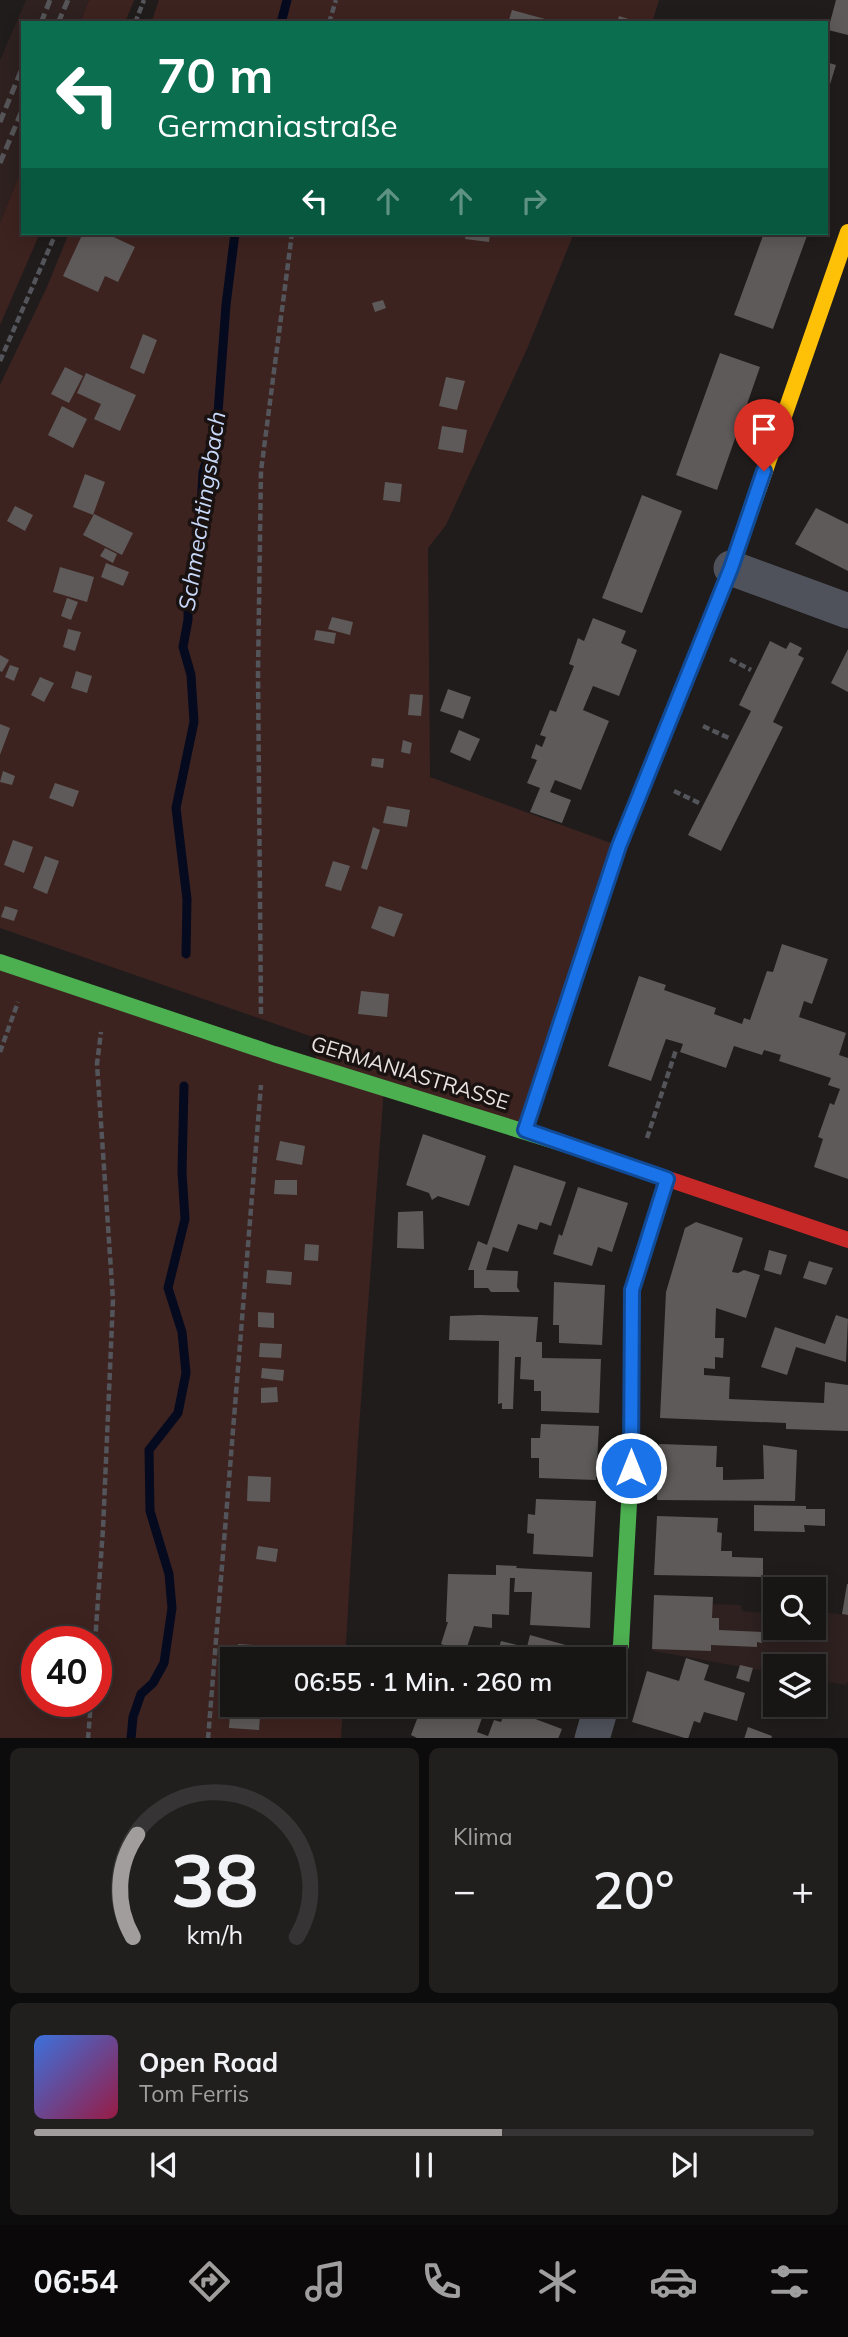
<!DOCTYPE html>
<html lang="de">
<meta charset="utf-8">
<style>
:root{--surface:#181515;--page:#211e1e;--text:#f1f3f6;--muted:#9f9fa0;--line:#363434;--accent:#a29d9d}
body{margin:0;font-family:Mulish,sans-serif;background:var(--page);color:var(--text);height:100vh;display:flex;flex-direction:column;font-size:26px;white-space:nowrap}
*{box-sizing:border-box;margin:0}
p{font-size:23px;color:var(--muted)}
.icon{flex:none;width:38px;height:38px;fill:none;stroke:currentColor;stroke-width:2;stroke-linecap:round;stroke-linejoin:round}
.map{position:relative;height:1738px;overflow:hidden}
.side{display:flex;flex-direction:column;gap:10px;padding:10px;background:#0d0c0c;flex:1}
.side>*{flex:none}
.guide{position:absolute;left:21px;top:21px;width:807px;height:214px;border-radius:0px;box-shadow:0 4px 18px #0003,0 0 0 2px var(--line);background:#0b6e4f;color:#fff;overflow:hidden}
.fabs{position:absolute;left:763px;top:1577px;display:grid;gap:14px}
.fabs a{display:grid;place-items:center;width:63px;height:63px;border-radius:0px;background:var(--surface);box-shadow:0 4px 18px #0003,0 0 0 2px var(--line);font-size:35px}
.speed{position:absolute;left:21px;top:1626px;display:flex;gap:14px;font-size:35px;font-weight:700;text-align:center}
.speed>*{display:grid;place-content:center;width:91px;height:91px;border-radius:50%;background:var(--surface);box-shadow:0 4px 18px #0003,0 0 0 2px var(--line);line-height:1}
.speed .limit{border:10px solid #d22;background:#fff;color:#111}
.pin{position:absolute;display:grid;place-items:center;width:60px;height:60px;color:#fff;margin:-72px -30px;border-radius:50% 50% 50% 0;rotate:-45deg;box-shadow:0 0 7px #0007}
.pin .icon{rotate:45deg}
.me{position:absolute;width:77px;margin:-38px;rotate:0deg;stroke-linejoin:round;filter:drop-shadow(0 0 5px #0008)}
.turn{display:flex;align-items:center;gap:24px;height:147px;padding:0 21px;font-size:32px}
.turn .icon{width:91px;height:91px;stroke-width:2.5}
.turn b{display:block;font-size:49px;line-height:60px}
.lanes{display:flex;align-items:center;height:66px;padding:0 21px;background:#0003;justify-content:center;gap:35px;direction:ltr}
.lanes .off{opacity:.35}
.big{font-size:52px;font-weight:600;line-height:1.1}
.side .card{flex:1;display:flex;flex-direction:column;justify-content:center;gap:10px;min-width:0;padding:0 24px;border-radius:10px;background:var(--page)}
.side .dial{align-items:center;gap:0}
.dial svg{height:182px;overflow:visible;fill:none;stroke:var(--line);stroke-width:7;stroke-linecap:round;text-anchor:middle}
.dial text{fill:var(--text);stroke:none}
.song{display:flex;align-items:center;gap:21px}
.cover{width:84px;height:84px;border-radius:10px;background:linear-gradient(135deg,hsl(220 70% 55%),hsl(340 70% 35%))}
.played{height:7px;border-radius:4px;background:linear-gradient(90deg,var(--accent) 60%,var(--line) 60%)}
.keys{display:flex;justify-content:space-around;direction:ltr}
.heat{display:flex;justify-content:space-between;align-items:center;font-size:38px;direction:ltr}
.side .tiles{flex:1;display:grid;gap:10px;grid-template-columns:1fr 1fr}
.card:last-child{grid-column:span 2}
.trip{position:absolute;left:220px;top:1647px;width:406px;height:70px;border-radius:0px;background:var(--surface);box-shadow:0 4px 18px #0003,0 0 0 2px var(--line);font-weight:600;line-height:70px;text-align:center}
.tab-bar{display:flex;height:112px;justify-content:space-around;align-items:center;background:#0a0808;color:var(--muted)}
.tab-bar .icon{width:49px;height:49px}
.tab-bar .current{color:var(--accent)}
.tab-bar b{font-size:32px;color:var(--text)}
.map>svg:first-child{display:block}
</style>
<div class="map">
<svg width="848" height="1739" viewBox="0 0 848 1739">
<rect width="100%" height="100%" fill="#201c1c"/>
<path fill="#2e2120" d="M 26,0 L 89,0 L 80,23 L 23,23 L 23,166 L 0,223 L 0,60 Z
M 712,1604 L 741,1605 L 742,1611 L 775,1614 L 775,1628 L 814,1628 L 814,1618 L 821,1612 L 848,1615 L 848,1681 L 846,1685 L 814,1680 L 814,1666 L 775,1666 L 775,1673 L 653,1651 L 653,1614 Z"/>
<path fill="#3d2320" fill-rule="evenodd" d="M 89,0 L 134,0 L 125,23 L 80,23 Z
M 159,0 L 659,0 L 652,23 L 151,23 Z
M 23,166 L 23,233 L 40,233 L 0,325 L 0,223 Z
M 69,233 L 574,233 L 527,349 L 446,525 L 428,548 L 430,777 L 619,846 L 525,1130 L 384,1088 L 358,1441 L 345,1659 L 233,1659 L 233,1704 L 343,1705 L 341,1738 L 0,1738 L 0,962 L 317,1065 L 313,1037 L 0,928 L 0,385 L 47,287 ZM 37,1642 L 96,1642 L 96,1701 L 37,1701 Z"/>
<g fill="none" stroke-linecap="round" stroke-linejoin="round">
<path stroke="#050a1f" stroke-width="9" d="M 281,23 L 287,0
M 186,954 L 187,899 L 176,808 L 194,722 L 191,675 L 183,647 L 188,620 L 188,581 L 200,526 L 203,472 L 217,426 L 226,305 L 235,233
M 131,1739 L 133,1717 L 141,1694 L 153,1683 L 164,1663 L 172,1608 L 169,1574 L 150,1511 L 149,1450 L 178,1413 L 186,1373 L 182,1332 L 168,1288 L 185,1219 L 182,1172 L 184,1086"/>
</g>
<path fill="#5d5a59" d="M 836,0 L 848,0 L 848,35 L 828,30 Z
M 512,10 L 545,19 L 544,23 L 508,23 Z
M 619,16 L 638,22 L 638,23 L 617,23 Z
M 826,62 L 836,65 L 827,94 L 826,94 Z
M 83,233 L 105,233 L 135,247 L 118,282 L 105,276 L 98,292 L 63,276 Z
M 466,233 L 490,233 L 489,242 L 465,239 Z
M 764,233 L 808,233 L 773,329 L 734,315 Z
M 383,300 L 386,308 L 375,312 L 372,303 Z
M 143,334 L 157,340 L 144,374 L 130,368 Z
M 720,353 L 760,367 L 717,490 L 676,475 Z
M 65,367 L 83,376 L 69,403 L 51,394 Z
M 86,373 L 136,395 L 120,431 L 94,419 L 101,404 L 77,393 Z
M 446,377 L 465,381 L 457,410 L 439,406 Z
M 62,406 L 87,419 L 73,448 L 48,435 Z
M 442,426 L 467,430 L 463,453 L 438,449 Z
M 85,474 L 105,482 L 93,515 L 73,507 Z
M 385,482 L 402,484 L 400,502 L 383,500 Z
M 642,495 L 682,511 L 642,613 L 602,598 Z
M 15,506 L 33,515 L 25,531 L 7,521 Z
M 816,508 L 848,524 L 848,571 L 795,544 Z
M 94,514 L 133,533 L 122,555 L 83,535 Z
M 105,548 L 117,554 L 113,563 L 100,556 Z
M 106,563 L 129,572 L 123,586 L 101,577 Z
M 60,567 L 94,577 L 87,602 L 53,592 Z
M 67,598 L 78,602 L 71,620 L 61,616 Z
M 332,617 L 353,622 L 350,635 L 328,629 Z
M 593,618 L 626,631 L 621,643 L 637,650 L 619,696 L 593,686 L 583,710 L 609,721 L 581,790 L 555,780 L 550,792 L 571,800 L 562,823 L 530,812 L 540,788 L 527,783 L 537,760 L 531,758 L 536,744 L 542,747 L 546,737 L 540,735 L 550,710 L 556,712 L 574,666 L 569,664 L 578,638 L 584,641 Z
M 68,629 L 81,632 L 75,651 L 63,647 Z
M 316,630 L 336,633 L 334,644 L 314,640 Z
M 770,641 L 786,649 L 790,642 L 802,648 L 798,655 L 804,658 L 773,722 L 783,727 L 721,851 L 688,835 L 751,711 L 739,705 Z
M 848,649 L 848,692 L 831,683 Z
M 0,655 L 9,660 L 2,672 L 0,671 Z
M 10,665 L 19,668 L 14,681 L 5,677 Z
M 76,671 L 92,676 L 87,693 L 71,688 Z
M 40,677 L 54,683 L 44,702 L 31,695 Z
M 448,689 L 471,697 L 463,719 L 440,711 Z
M 410,694 L 423,695 L 421,716 L 408,715 Z
M 0,724 L 10,728 L 0,755 Z
M 459,730 L 480,739 L 470,761 L 450,752 Z
M 403,740 L 412,743 L 410,754 L 401,752 Z
M 372,758 L 384,759 L 383,768 L 371,766 Z
M 3,771 L 15,776 L 12,785 L 0,782 Z
M 55,783 L 79,791 L 73,807 L 49,798 Z
M 387,806 L 410,810 L 407,827 L 383,823 Z
M 373,827 L 380,830 L 367,870 L 361,868 Z
M 13,840 L 33,847 L 24,873 L 4,865 Z
M 45,856 L 59,861 L 47,894 L 33,888 Z
M 333,861 L 350,866 L 341,891 L 325,886 Z
M 5,906 L 18,910 L 14,921 L 1,917 Z
M 379,906 L 403,914 L 394,937 L 371,928 Z
M 782,944 L 828,959 L 812,1004 L 804,1001 L 799,1017 L 846,1033 L 839,1055 L 848,1058 L 848,1179 L 814,1167 L 823,1139 L 818,1137 L 830,1103 L 834,1105 L 840,1089 L 828,1085 L 831,1078 L 779,1061 L 781,1055 L 764,1050 L 762,1055 L 734,1046 L 726,1068 L 680,1052 L 683,1044 L 666,1039 L 651,1081 L 608,1066 L 639,976 L 666,985 L 664,990 L 716,1008 L 714,1014 L 742,1024 L 744,1018 L 750,1020 L 767,971 L 773,972 Z
M 361,991 L 389,994 L 387,1017 L 358,1014 Z
M 423,1134 L 486,1156 L 469,1206 L 438,1196 L 432,1200 L 429,1193 L 406,1185 Z
M 280,1141 L 305,1146 L 302,1165 L 276,1160 Z
M 514,1165 L 566,1182 L 551,1226 L 540,1222 L 537,1230 L 518,1224 L 508,1252 L 493,1247 L 486,1270 L 518,1271 L 517,1287 L 520,1292 L 491,1292 L 488,1288 L 474,1288 L 474,1270 L 468,1270 L 478,1241 L 487,1245 Z
M 275,1180 L 297,1180 L 297,1195 L 274,1194 Z
M 578,1187 L 628,1203 L 612,1252 L 598,1247 L 592,1266 L 553,1254 L 559,1234 L 562,1236 Z
M 423,1211 L 424,1249 L 397,1248 L 398,1212 Z
M 696,1222 L 743,1238 L 732,1272 L 738,1273 L 744,1270 L 760,1275 L 746,1318 L 716,1308 L 715,1338 L 724,1338 L 723,1358 L 715,1357 L 715,1369 L 704,1368 L 704,1375 L 730,1377 L 729,1399 L 824,1403 L 825,1382 L 848,1385 L 848,1431 L 786,1429 L 786,1423 L 660,1418 L 666,1292 L 685,1228 Z
M 305,1244 L 319,1245 L 318,1261 L 304,1260 Z
M 769,1250 L 787,1255 L 781,1275 L 764,1270 Z
M 809,1261 L 833,1268 L 826,1285 L 803,1278 Z
M 267,1270 L 292,1272 L 291,1285 L 266,1283 Z
M 554,1282 L 605,1285 L 602,1345 L 559,1343 L 559,1325 L 553,1325 Z
M 258,1312 L 274,1313 L 274,1328 L 258,1327 Z
M 480,1315 L 538,1317 L 536,1342 L 542,1342 L 542,1358 L 601,1359 L 599,1413 L 541,1411 L 541,1391 L 534,1391 L 534,1380 L 520,1379 L 521,1357 L 515,1357 L 513,1409 L 502,1409 L 502,1403 L 498,1404 L 499,1341 L 449,1340 L 450,1316 Z
M 836,1315 L 848,1319 L 846,1362 L 796,1347 L 787,1375 L 761,1367 L 775,1327 L 825,1344 Z
M 260,1343 L 282,1344 L 281,1358 L 259,1357 Z
M 262,1368 L 284,1370 L 283,1381 L 261,1378 Z
M 277,1387 L 278,1402 L 261,1403 L 261,1388 Z
M 541,1424 L 599,1426 L 596,1480 L 539,1478 L 539,1458 L 531,1458 L 531,1438 L 540,1438 Z
M 659,1444 L 717,1446 L 716,1467 L 723,1467 L 723,1480 L 764,1479 L 763,1445 L 797,1450 L 795,1501 L 657,1500 Z
M 248,1476 L 271,1477 L 270,1502 L 247,1501 Z
M 536,1499 L 596,1501 L 593,1557 L 533,1554 L 534,1534 L 527,1533 L 528,1514 L 535,1515 Z
M 754,1505 L 806,1506 L 806,1509 L 825,1509 L 825,1526 L 804,1525 L 805,1532 L 754,1531 Z
M 657,1516 L 718,1518 L 717,1532 L 722,1533 L 721,1551 L 732,1551 L 732,1557 L 763,1558 L 763,1577 L 654,1575 Z
M 258,1546 L 278,1549 L 276,1562 L 256,1559 Z
M 496,1565 L 517,1566 L 516,1568 L 592,1572 L 590,1628 L 530,1625 L 532,1592 L 514,1592 L 515,1578 L 510,1578 L 509,1615 L 492,1614 L 492,1628 L 474,1626 L 465,1653 L 441,1644 L 448,1622 L 446,1622 L 448,1574 L 496,1575 Z
M 763,1580 L 784,1580 L 784,1589 L 775,1589 L 775,1595 L 763,1594 Z
M 847,1584 L 848,1584 L 848,1615 L 842,1614 Z
M 654,1595 L 713,1597 L 712,1618 L 719,1618 L 719,1630 L 763,1632 L 762,1643 L 757,1642 L 757,1647 L 711,1645 L 711,1651 L 652,1649 Z
M 530,1635 L 587,1651 L 585,1659 L 524,1659 Z
M 501,1641 L 517,1645 L 513,1659 L 482,1659 L 485,1648 L 498,1651 Z
M 238,1644 L 254,1645 L 253,1658 L 236,1656 Z
M 686,1658 L 709,1665 L 704,1680 L 745,1693 L 737,1721 L 704,1712 L 700,1723 L 694,1721 L 688,1739 L 632,1722 L 647,1671 L 679,1681 Z
M 740,1665 L 753,1668 L 749,1682 L 736,1678 Z
M 476,1704 L 487,1704 L 477,1732 L 488,1736 L 494,1720 L 501,1722 L 506,1708 L 562,1729 L 558,1739 L 419,1739 L 411,1735 L 422,1706 L 438,1712 L 439,1709 L 465,1718 L 470,1706 Z
M 230,1714 L 260,1716 L 259,1730 L 229,1728 Z
M 748,1727 L 772,1736 L 771,1739 L 744,1739 Z"/>
<g fill="none" stroke-linecap="round" stroke-linejoin="round">
<path stroke="#53555a" stroke-width="4.5" stroke-dasharray="7 3.5" stroke-linecap="butt" d="M 135,23 L 144,0
M 329,23 L 336,0
M 0,361 L 56,233
M 730,659 L 751,670
M 703,726 L 731,739
M 674,791 L 699,803
M 261,1014 L 258,673 L 261,471 L 292,233
M 0,1052 L 18,1002
M 647,1138 L 676,1050
M 95,1642 L 103,1529 L 113,1300 L 97,1064 L 101,1032
M 88,1739 L 91,1701
M 208,1739 L 261,1085"/>
<path stroke="#4f525b" stroke-width="35" d="M 731,568 L 848,611
M 592,1739 L 602,1704"/>
<path stroke="#4caf50" stroke-width="16" d="M 0,962 L 274,1054 L 574,1147
M 525,1130 L 619,846 L 731,568 L 759,488
M 614,1666 L 621,1645 L 631,1468 L 632,1290 L 667,1179"/>
<path stroke="#ffc107" stroke-width="16" d="M 759,488 L 848,232"/>
<path stroke="#c62828" stroke-width="16" d="M 574,1147 L 848,1240"/>
<path stroke="#555558" stroke-width="5" stroke-dasharray="10 5" stroke-linecap="butt" d="M 41,23 L 50,0
M 58,23 L 68,0
M 0,122 L 23,66
M 0,163 L 23,108"/>
</g>
<g fill="none" stroke-linecap="round" stroke-linejoin="round">
<g stroke="#114b97" stroke-width="18">
<path id="route" d="M 631,1468 L 632,1290 L 667,1179 L 525,1130 L 619,846 L 731,568 L 764,471"/>
</g>
<use href="#route" stroke="#1a73e8" stroke-width="12"/>
</g>
<g text-anchor="middle" stroke-width="7" stroke-linejoin="round" paint-order="stroke">
<g font-size="21" fill="#e8e3e2" stroke="#191211">
<text transform="translate(410 1073) rotate(17)" y="7">GERMANIASTRASSE</text>
</g>
<g font-size="23" font-style="italic" fill="#c8d9fa" stroke="#191211">
<text transform="translate(202 511) rotate(-81)" y="8">Schmechtingsbach</text>
</g>
</g>
</svg>
<div class="fabs">
<a><svg class="icon" aria-label="search" viewBox="0 0 24 24"><circle cx="10" cy="10" r="6"/><path d="M15 15l6 6"/></svg></a>
<a><svg class="icon" aria-label="layers" viewBox="0 0 24 24"><path d="M12 4l9 5-9 5-9-5zM3 14l9 5 9-5"/></svg></a>
</div>
<div class="speed"><div class="limit">40</div></div>
<div class="pin" style="left:764px;top:471px;background:#d93025"><svg class="icon" aria-label="arrive" viewBox="0 0 24 24"><path d="M6 21V4h12l-3 4 3 4H6"/></svg></div>
<svg class="me" style="left:631px;top:1468px" viewBox="-20 -20 40 40"><circle r="17" fill="#1a73e8" stroke="#fff" stroke-width="3"/><path d="M0-11L8 9 0 5-8 9z" fill="#fff"/></svg>
<div class="trip">06:55 · 1 Min. · 260 m</div>
<div class="guide">
<div class="turn"><svg class="icon" aria-label="left" viewBox="0 0 24 24"><path d="M17 20v-9H6M10 6l-5 5 5 5"/></svg><div><b>70 m</b>Germaniastraße</div></div>
<div class="lanes"><svg class="icon" aria-label="left" viewBox="0 0 24 24"><path d="M17 20v-9H6M10 6l-5 5 5 5"/></svg><svg class="icon off" aria-label="ahead" viewBox="0 0 24 24"><path d="M12 20V5M6 11l6-6 6 6"/></svg><svg class="icon off" aria-label="ahead" viewBox="0 0 24 24"><path d="M12 20V5M6 11l6-6 6 6"/></svg><svg class="icon off" aria-label="right" viewBox="0 0 24 24"><path d="M7 20v-9h11M14 6l5 5-5 5"/></svg></div>
</div>
</div>
<section class="side">
<div class="tiles">
<div class="card dial"><svg viewBox="0 0 100 80">
<path d="M14 69A42 42 0 1 1 86 69"/>
<path d="M14 69A42 42 0 0 1 16 24" stroke="#a29d9d"/>
<text x="50" y="56" font-size="32" font-weight="700">38</text>
<text x="50" y="72" font-size="11">km/h</text>
</svg></div>
<div class="card"><p>Klima</p>
<div class="heat"><a>−</a><b class="big">20°</b><a>+</a></div>
</div>
<div class="card">
<div class="song"><i class="cover"></i><div><b>Open Road</b><p>Tom Ferris</p></div></div>
<div class="played"></div>
<div class="keys"><svg class="icon" aria-label="previous" viewBox="0 0 24 24"><path d="M18 5L8 12l10 7zM5 5v14"/></svg><svg class="icon" aria-label="pause" viewBox="0 0 24 24"><path d="M8 5v14M16 5v14"/></svg><svg class="icon" aria-label="next" viewBox="0 0 24 24"><path d="M6 5l10 7-10 7zM19 5v14"/></svg></div>
</div>
</div>
</section>
<nav class="tab-bar">
<b>06:54</b>
<svg class="icon current" aria-label="directions" viewBox="0 0 24 24"><path d="M12 3l9 9-9 9-9-9zM9 14v-3h6M13 9l2 2-2 2"/></svg>
<svg class="icon" aria-label="music" viewBox="0 0 24 24"><path d="M9 18V5l10-2v13"/><circle cx="6" cy="18" r="3"/><circle cx="16" cy="16" r="3"/></svg>
<svg class="icon" aria-label="phone" viewBox="0 0 24 24"><path d="M5 4h4l2 5-3 2q2 4 5 5l2-3 5 2v4C11 20 4 13 5 4z"/></svg>
<svg class="icon" aria-label="climate" viewBox="0 0 24 24"><path d="M12 3v18M4 7l16 10M4 17L20 7"/></svg>
<svg class="icon" aria-label="car" viewBox="0 0 24 24"><path d="M5 17H2v-5l4-1 3-4h7l3 4 3 1v5h-3M9 17h6M6 11h13"/><circle cx="7" cy="17" r="2"/><circle cx="17" cy="17" r="2"/></svg>
<svg class="icon" aria-label="filters" viewBox="0 0 24 24"><path d="M4 7h16M4 17h16"/><circle cx="9" cy="7" r="2"/><circle cx="15" cy="17" r="2"/></svg>
</nav>
